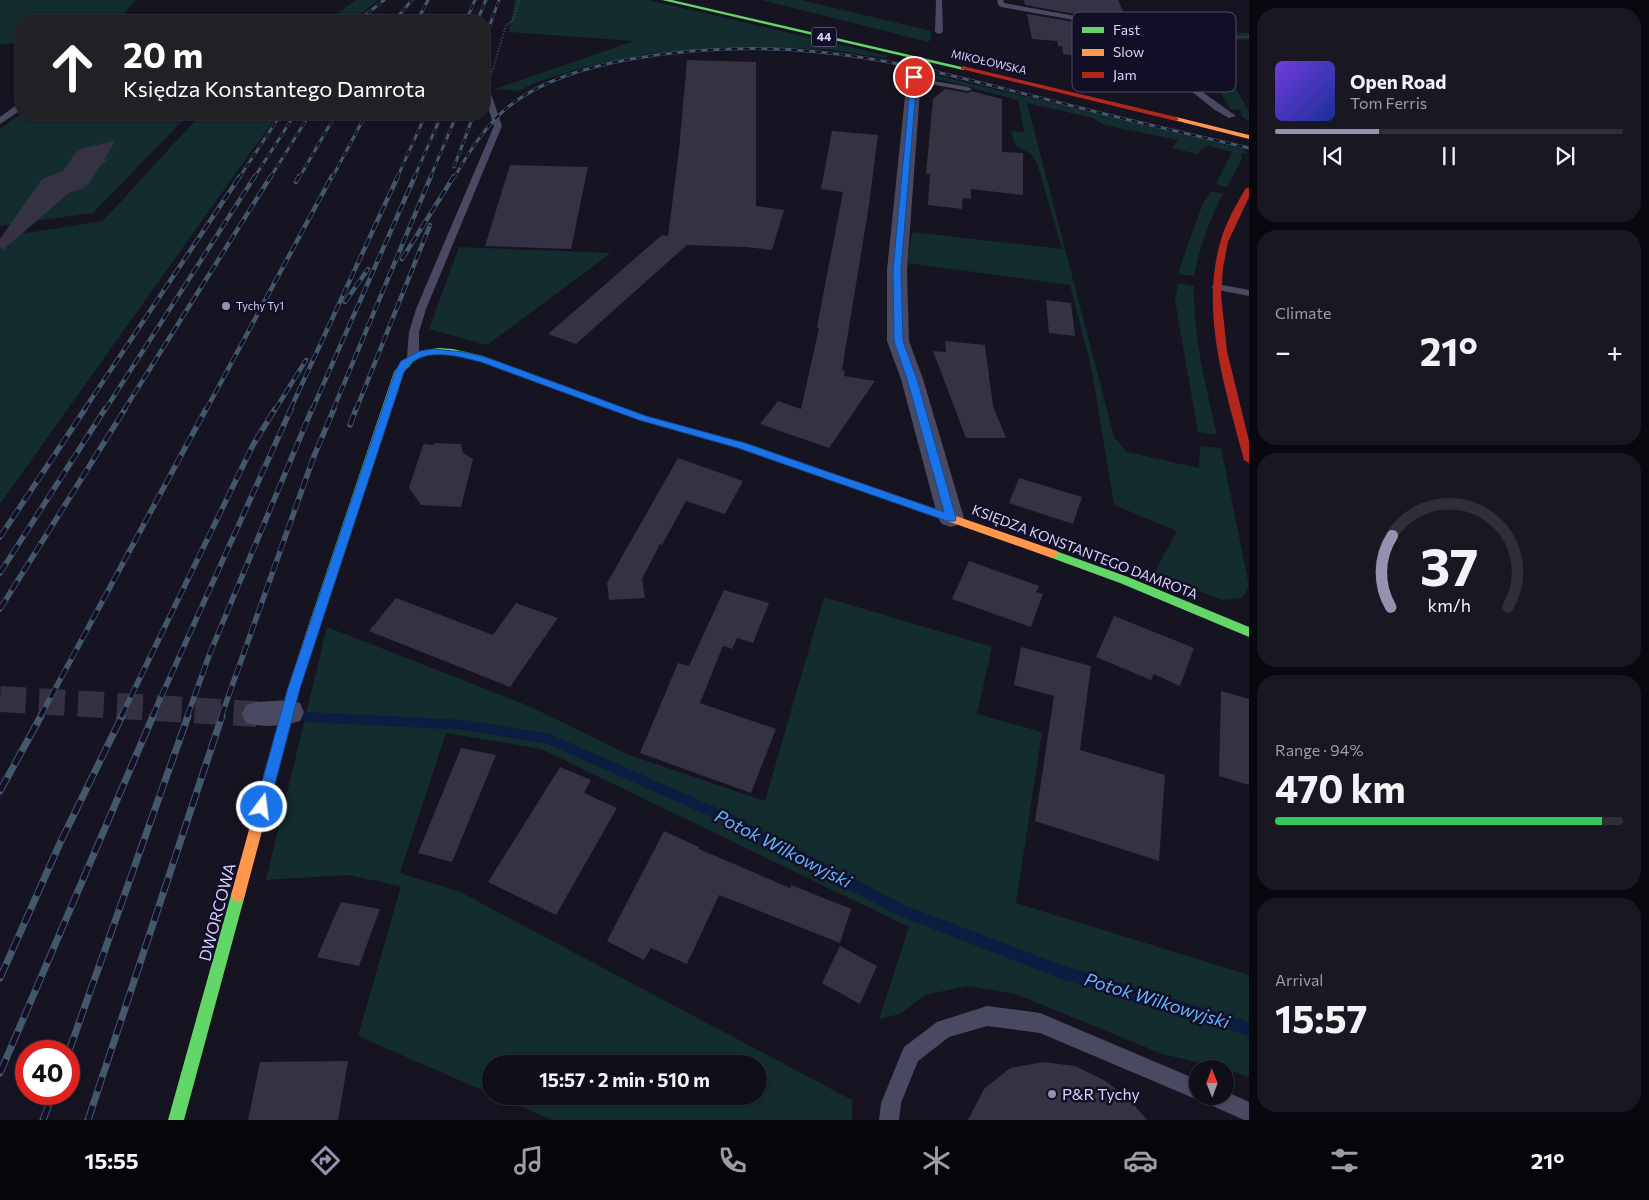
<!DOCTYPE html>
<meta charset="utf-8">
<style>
:root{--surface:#100f19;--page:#191822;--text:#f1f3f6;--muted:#9c9ca2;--line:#302f38;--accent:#9591b1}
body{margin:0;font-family:Commissioner,sans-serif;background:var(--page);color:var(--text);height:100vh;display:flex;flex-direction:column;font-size:19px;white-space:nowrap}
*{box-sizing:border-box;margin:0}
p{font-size:16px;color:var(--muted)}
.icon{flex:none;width:28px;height:28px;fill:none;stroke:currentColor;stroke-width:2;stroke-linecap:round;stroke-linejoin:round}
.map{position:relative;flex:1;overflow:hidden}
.panel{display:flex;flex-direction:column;gap:8px;padding:8px;background:#09080e;width:400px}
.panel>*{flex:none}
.top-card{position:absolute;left:15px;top:15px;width:475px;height:105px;border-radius:20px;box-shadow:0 1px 4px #0004,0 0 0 1px var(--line);background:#202124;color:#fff;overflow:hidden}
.needle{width:32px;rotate:359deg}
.buttons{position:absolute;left:1189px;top:1060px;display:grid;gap:10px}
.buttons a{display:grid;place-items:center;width:45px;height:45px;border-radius:50%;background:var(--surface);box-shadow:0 1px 4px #0004,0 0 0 1px var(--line);font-size:25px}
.speed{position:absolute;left:15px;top:1040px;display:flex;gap:10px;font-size:25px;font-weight:700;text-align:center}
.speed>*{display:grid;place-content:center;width:65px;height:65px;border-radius:50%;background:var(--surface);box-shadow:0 1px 4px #0004,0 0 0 1px var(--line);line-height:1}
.speed .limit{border:8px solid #d22;background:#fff;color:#111}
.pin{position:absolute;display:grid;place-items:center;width:42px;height:42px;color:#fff;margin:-21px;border:2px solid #fff;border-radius:50%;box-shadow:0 1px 5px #0007}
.me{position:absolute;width:55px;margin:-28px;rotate:15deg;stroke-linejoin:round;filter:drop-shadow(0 0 4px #0008)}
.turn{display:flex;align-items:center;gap:18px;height:105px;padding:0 25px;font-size:22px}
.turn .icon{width:65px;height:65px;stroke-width:2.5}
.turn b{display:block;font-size:35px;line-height:42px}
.big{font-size:38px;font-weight:700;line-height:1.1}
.panel .card{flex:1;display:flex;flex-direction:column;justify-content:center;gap:8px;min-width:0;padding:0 18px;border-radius:20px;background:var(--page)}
.panel .dial{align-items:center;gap:0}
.dial svg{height:130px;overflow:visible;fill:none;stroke:var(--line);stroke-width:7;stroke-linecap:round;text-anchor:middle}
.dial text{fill:var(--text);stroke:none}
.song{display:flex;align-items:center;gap:15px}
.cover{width:60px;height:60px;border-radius:8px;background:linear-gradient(135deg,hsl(260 70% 55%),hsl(230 70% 35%))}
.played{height:5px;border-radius:2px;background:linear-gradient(90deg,var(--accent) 30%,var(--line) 30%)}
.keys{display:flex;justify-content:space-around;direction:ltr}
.heat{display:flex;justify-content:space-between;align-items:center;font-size:28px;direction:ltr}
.charge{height:8px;border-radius:4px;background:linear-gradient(90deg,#34c759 94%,var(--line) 0)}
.trip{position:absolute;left:482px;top:1055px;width:285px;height:50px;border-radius:25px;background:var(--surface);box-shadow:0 1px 4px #0004,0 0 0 1px var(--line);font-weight:700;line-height:50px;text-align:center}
.menu{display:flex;height:80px;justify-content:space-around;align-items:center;background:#06060a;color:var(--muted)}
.menu .icon{width:35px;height:35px}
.menu .current{color:var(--accent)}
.menu b{font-size:22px;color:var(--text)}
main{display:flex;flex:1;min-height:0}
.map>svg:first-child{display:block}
</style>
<main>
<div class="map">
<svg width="1249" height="1120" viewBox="0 0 1249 1120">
<rect width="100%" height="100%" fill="#161421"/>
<path fill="#132c2d" d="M 0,0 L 135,0 L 118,21 L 21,21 L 21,43 L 0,44 Z
M 356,0 L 378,0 L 352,21 L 327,21 Z
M 515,0 L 648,0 L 888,56 L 885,58 L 826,49 L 725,47 L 653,53 L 584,67 L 534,83 L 519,91 L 495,89 L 634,41 L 509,32 Z
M 762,0 L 801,0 L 931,31 L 931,39 L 928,42 Z
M 1189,31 L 1249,33 L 1249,40 L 1223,39 L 1212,44 L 1217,58 L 1249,111 L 1249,122 L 1242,117 L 1240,110 L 1230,109 Z
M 926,73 L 1243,149 L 1247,153 L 1241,153 L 1242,159 L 1227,187 L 1216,184 L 1232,152 L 1206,145 L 1197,154 L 1172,148 L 1178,140 L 1104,125 L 1093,118 L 1027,103 L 1114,437 L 1127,452 L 1199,468 L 1200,446 L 1221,448 L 1249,586 L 1242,598 L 1222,600 L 1154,573 L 1177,531 L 1114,505 L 1092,371 L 1070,285 L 907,263 L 912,232 L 1062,249 L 1037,163 L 1031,154 L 1015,145 L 1011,131 L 1024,132 L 1018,100 L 946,81 L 926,78 Z
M 21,114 L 189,114 L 93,213 L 0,226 L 0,129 Z
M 201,114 L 278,114 L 0,504 L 0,237 L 103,221 Z
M 1211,191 L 1223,194 C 1209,221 1200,246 1194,276 L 1179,274 L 1181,264 L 1203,203 Z
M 459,247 L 611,253 L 487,345 L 429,329 Z
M 1178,283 L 1194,286 C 1193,337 1206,385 1217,435 L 1198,432 L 1175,301 Z
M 824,597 L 992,647 L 977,714 L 1042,732 L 1016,903 L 1249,975 L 1249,1077 L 1222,1068 L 1162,1054 L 1016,994 L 968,986 L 925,995 L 900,1014 L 879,1019 L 909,927 L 541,749 L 446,733 L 400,873 L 460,892 L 852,1100 L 852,1120 L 552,1120 L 497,1096 L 759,1096 L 759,1064 L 491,1064 L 491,1094 L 358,1036 L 401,886 L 347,875 L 266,880 L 327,627 L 529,706 L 629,755 L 765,801 Z"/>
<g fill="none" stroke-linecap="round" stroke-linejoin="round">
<path fill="#0b1e41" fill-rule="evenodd" d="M 308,712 L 464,720 L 550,734 L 737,817 L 906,906 L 1059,964 L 1249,1022 L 1249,1036 L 1059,978 L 897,915 L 729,825 L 548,744 L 464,730 L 308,722 L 304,720 L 302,717 L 304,714 Z"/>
</g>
<path fill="#343243" d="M 1024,0 L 1118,0 L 1127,20 L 1086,16 L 1025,5 Z
M 1027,14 L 1086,24 L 1151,31 L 1159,36 L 1168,69 L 1080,62 L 1079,56 L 1063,54 L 1062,46 L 1058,46 L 1057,41 L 1032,39 Z
M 687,60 L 756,62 L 756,206 L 784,210 L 772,250 L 745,247 L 687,245 L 576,344 L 548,334 L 662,235 L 668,236 L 679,150 Z
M 945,89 L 968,93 L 971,91 L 1002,99 L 1002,152 L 1023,153 L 1023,195 L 971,189 L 971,199 L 963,198 L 962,209 L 928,205 L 930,174 L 926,174 L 933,99 Z
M 832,131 L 878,135 L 869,205 L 842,370 L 845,371 L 844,376 L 875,381 L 829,448 L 760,424 L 778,401 L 801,409 L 819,328 L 817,327 L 843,192 L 821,189 Z
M 115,141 L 104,160 L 108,159 L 100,166 L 89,184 L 80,190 L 70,192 L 3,250 L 0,247 L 0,239 L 42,179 L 63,171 L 75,153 L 84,148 Z
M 510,165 L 588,167 L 571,249 L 485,246 Z
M 1046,300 L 1071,303 L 1075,336 L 1049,333 Z
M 945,341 L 985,345 L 993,406 L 1006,438 L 966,438 L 933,351 L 946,352 Z
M 434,443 L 461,444 L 463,453 L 473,459 L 461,507 L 421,505 L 409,488 L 422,448 L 424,444 L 434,445 Z
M 678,458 L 743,481 L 725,514 L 686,501 L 662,545 L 660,544 L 642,579 L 645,598 L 609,600 L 607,583 Z
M 1019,478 L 1082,497 L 1073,524 L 1009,503 Z
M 969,561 L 1039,586 L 1036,592 L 1043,594 L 1031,627 L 952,599 Z
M 724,590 L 769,603 L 753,643 L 737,638 L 732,649 L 723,646 L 700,703 L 776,729 L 751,793 L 640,753 L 678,663 L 689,666 Z
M 396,598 L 493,635 L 516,603 L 558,618 L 510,687 L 369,631 Z
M 1114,616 L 1194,648 L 1180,686 L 1154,674 L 1151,680 L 1096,657 Z
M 1021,647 L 1091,666 L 1080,750 L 1165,775 L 1159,861 L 1035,821 L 1054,696 L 1014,685 Z
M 1221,691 L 1249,699 L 1249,785 L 1219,776 Z
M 461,748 L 496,755 L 452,862 L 418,853 Z
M 560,767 L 591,780 L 584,793 L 617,808 L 556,915 L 488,882 Z
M 664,831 L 699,847 L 699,849 L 790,888 L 791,885 L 851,909 L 840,943 L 719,895 L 687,964 L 651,948 L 644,960 L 607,941 Z
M 341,902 L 380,909 L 359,966 L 317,957 Z
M 840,946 L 877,966 L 860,1004 L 822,983 Z
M 348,1061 L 338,1120 L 248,1120 L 260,1062 Z
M 1043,1062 L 1075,1066 L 1104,1080 L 1129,1099 L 1147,1120 L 968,1120 L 984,1089 L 1010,1068 Z"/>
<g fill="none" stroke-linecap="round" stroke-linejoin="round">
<path stroke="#333142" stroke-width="26" stroke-dasharray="26 13" stroke-linecap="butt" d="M 0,699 L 257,714"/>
<path stroke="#44505f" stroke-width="2" stroke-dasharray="1 2" stroke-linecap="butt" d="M 491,75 L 506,26 L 514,19 L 519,0
M 1227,88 L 1209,54 L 1206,44 L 1220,37 L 1249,37"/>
<path fill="#4a4962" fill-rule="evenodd" d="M 936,0 L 942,0 L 943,32 L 939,34 L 935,32 Z
M 997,0 L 1003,0 L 1004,3 L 1086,18 L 1157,25 L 1168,35 L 1197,88 L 1236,116 L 1229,118 L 1215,110 L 1191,91 L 1161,36 L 1152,29 L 1086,22 L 1001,7 L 998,5 Z
M 911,77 L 968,87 L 972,89 L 968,91 L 914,81 L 911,81 Z
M 484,89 L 490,91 L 502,126 L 426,309 L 419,332 L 419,357 L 413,360 L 409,359 L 407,357 L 409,332 L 416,309 L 494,126 L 484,96 Z
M 18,104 L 21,104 L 21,110 L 0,124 L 0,117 Z
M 1217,284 L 1249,290 L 1249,296 L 1213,289 L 1212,287 L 1213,285 Z
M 987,1006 L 1040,1013 L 1198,1080 L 1198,1096 L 1225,1096 L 1225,1091 L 1249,1102 L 1249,1120 L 1244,1120 L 1206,1103 L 1204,1098 L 1198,1100 L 1040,1033 L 987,1026 L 949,1037 L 918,1061 L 901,1103 L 899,1120 L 879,1120 L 881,1103 L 904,1047 L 937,1022 Z"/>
<path fill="#4a4962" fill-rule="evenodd" d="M 914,73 L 919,74 L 921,77 L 907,270 L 909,341 L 923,379 L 964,518 L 960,524 L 951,527 L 942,524 L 938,518 L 901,379 L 887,341 L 887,270 L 907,77 L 909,74 Z
M 289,700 L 300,703 L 304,712 L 300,721 C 283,726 263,728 246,723 L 242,714 L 246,705 L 257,702 Z"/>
<path fill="#63d668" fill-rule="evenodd" d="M 662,0 L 672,0 L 966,68 L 963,70 Z
M 439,348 L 453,349 L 483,356 L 600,399 L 611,405 L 606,408 L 603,407 L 489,364 L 453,354 L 425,355 L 414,361 L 404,372 L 320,627 L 318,630 L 310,630 L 308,627 L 394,372 C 406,355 419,350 439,348 Z
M 1053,550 L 1128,577 L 1249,627 L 1249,637 L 1120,583 L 1049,557 L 1047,554 Z
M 238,888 L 243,890 L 245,895 L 184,1120 L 168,1120 L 231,895 L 233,890 Z"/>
<path fill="#ff974d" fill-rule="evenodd" d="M 1176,117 L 1249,135 L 1249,139 L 1174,120 L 1174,118 Z
M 852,480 L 1057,551 L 1059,554 L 1053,558 L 1049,557 L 848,486 L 847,484 Z
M 314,622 L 318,624 L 320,627 L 300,688 L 245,895 L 243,900 L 238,902 L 233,900 L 231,895 L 288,688 L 308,627 L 310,624 Z"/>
<path fill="#b3261e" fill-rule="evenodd" d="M 963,66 L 1176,117 L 1179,119 L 1176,121 L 961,69 L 961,67 Z
M 1246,188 L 1249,188 L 1249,197 L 1228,242 L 1223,268 L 1221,295 L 1227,351 L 1249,441 L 1249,463 L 1244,460 C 1226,390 1200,315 1220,243 C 1225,224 1236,205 1246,188 Z
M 606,402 L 646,416 L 746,444 L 856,482 L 857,484 L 852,488 L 848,486 L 738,448 L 640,420 L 603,407 L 601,405 L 603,403 Z"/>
<g stroke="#43596b" stroke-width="3">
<path id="rail-far3" d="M 358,21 L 384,0
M 394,21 L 412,0
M 417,21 L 428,0
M 466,21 L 475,0
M 477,21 L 486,0
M 484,41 L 499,0
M 484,85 L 487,74
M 454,167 L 474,114
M 239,178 L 281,114
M 254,178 L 295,114
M 270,178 L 310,114
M 299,178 L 336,114
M 332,178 L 366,114
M 397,178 L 426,114
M 414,178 L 442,114
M 430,178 L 457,114
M 454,178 C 469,152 485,126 508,107 C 543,79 588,67 631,59 C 708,46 788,45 865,58 C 929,68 991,86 1053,101 C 1118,118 1184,133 1249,148"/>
</g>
<g stroke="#43596b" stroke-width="4.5">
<path id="rail-far2" d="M 296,182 L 299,176
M 402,259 L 454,176
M 345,302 L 368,269
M 84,410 L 240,176
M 105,410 L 255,176
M 124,410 L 271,176
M 206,410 L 332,176
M 275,410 L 306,360
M 290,410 L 398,176
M 312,410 L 415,176
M 333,410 L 431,176
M 356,410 L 430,225"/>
</g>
<g stroke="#43596b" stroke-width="5.5">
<path id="rail-far1" d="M 350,425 L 356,409
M 0,537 L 85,409
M 0,573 L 105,409
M 0,609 L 125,409
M 40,717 L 206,409
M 121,717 L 253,445 L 275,409
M 152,717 L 291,409
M 187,717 L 210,653 L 312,409
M 221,717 L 314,456 L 334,409"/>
</g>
<g stroke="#43596b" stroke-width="7">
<path id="rail" d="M 0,791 L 41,716
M 0,978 L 60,843 L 122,716
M 69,1051 L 188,716
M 0,1073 L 153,716
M 43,1120 L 53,1094
M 88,1120 L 222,716"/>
</g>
<use href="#rail-far3" stroke="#130f26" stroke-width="2" stroke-dasharray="6" stroke-linecap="butt"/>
<use href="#rail-far2" stroke="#130f26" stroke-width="3" stroke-dasharray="9" stroke-linecap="butt"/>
<use href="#rail-far1" stroke="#130f26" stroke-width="4" stroke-dasharray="11" stroke-linecap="butt"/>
<use href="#rail" stroke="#130f26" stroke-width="5" stroke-dasharray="15" stroke-linecap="butt"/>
</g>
<path fill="#1a73e8" stroke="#114b97" d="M 914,75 L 917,77 L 901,270 L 903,341 L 917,379 L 956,518 L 955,521 L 947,521 L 738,448 L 639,420 L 481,362 C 457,356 419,345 404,372 L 300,688 L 269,807 L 267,811 L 262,813 L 257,811 L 255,807 L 288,688 L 395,372 L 401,361 L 420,351 L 433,349 L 464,352 L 488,358 L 646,416 L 745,443 L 944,512 L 907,379 L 894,341 L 893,270 L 911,77 Z"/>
<g fill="#9591b1" stroke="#130f26" stroke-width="2">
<circle cx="226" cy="306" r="5"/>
<circle cx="1052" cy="1094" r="5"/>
</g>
<g text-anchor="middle" stroke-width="5" stroke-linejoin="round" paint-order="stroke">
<g font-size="11" fill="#d9d4ff" stroke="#130f26">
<text transform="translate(989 62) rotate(13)" y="4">MIKOŁOWSKA</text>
</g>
<g font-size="11" fill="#d9d4ff" stroke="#130f26" text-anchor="start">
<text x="236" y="310">Tychy Ty1</text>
</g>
<rect fill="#130f26" stroke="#9e99be" stroke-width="1" x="811.5" y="27.5" width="25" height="19" rx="4"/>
<g font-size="12" font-weight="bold" fill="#d9d4ff">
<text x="824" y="41">44</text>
</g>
<g font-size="14" fill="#d9d4ff" stroke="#130f26">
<text transform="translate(1085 552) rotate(21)" y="5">KSIĘDZA KONSTANTEGO DAMROTA</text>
</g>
<g font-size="16" fill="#d9d4ff" stroke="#130f26">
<text transform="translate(217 912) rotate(-75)" y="6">DWORCOWA</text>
</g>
<g font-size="16" fill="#d9d4ff" stroke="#130f26" text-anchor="start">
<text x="1062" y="1100">P&amp;R Tychy</text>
</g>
<g font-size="18" font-style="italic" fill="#62b6ff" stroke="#130f26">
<text transform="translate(783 849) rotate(27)" y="6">Potok Wilkowyjski</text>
<text transform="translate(1157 1001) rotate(17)" y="6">Potok Wilkowyjski</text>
</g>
</g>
<rect x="1072" y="12" width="164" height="80" rx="8" fill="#130f26" stroke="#4e4a67" stroke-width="1"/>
<rect x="1082" y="27" width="22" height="6" fill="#63d668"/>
<rect x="1082" y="49" width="22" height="7" fill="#ff974d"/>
<rect x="1082" y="72" width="22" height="6" fill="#b3261e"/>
<g font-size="14" fill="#d9d4ff">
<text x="1113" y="35">Fast</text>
<text x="1113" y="57">Slow</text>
<text x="1113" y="80">Jam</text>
</g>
</svg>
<div class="buttons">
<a><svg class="needle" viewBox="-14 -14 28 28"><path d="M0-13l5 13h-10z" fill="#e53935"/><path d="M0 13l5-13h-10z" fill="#9c9ca2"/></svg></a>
</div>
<div class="speed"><div class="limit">40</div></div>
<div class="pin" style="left:914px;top:77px;background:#d93025"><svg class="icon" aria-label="arrive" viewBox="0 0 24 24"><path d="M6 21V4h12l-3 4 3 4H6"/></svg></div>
<svg class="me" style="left:262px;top:807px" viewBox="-20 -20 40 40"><circle r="17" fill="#1a73e8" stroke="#fff" stroke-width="3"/><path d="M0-11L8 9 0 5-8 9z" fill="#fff"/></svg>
<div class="trip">15:57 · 2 min · 510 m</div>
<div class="top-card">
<div class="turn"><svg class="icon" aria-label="ahead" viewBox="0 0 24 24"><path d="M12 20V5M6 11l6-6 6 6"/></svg><div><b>20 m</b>Księdza Konstantego Damrota</div></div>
</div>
</div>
<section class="panel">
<div class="card">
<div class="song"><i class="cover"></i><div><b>Open Road</b><p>Tom Ferris</p></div></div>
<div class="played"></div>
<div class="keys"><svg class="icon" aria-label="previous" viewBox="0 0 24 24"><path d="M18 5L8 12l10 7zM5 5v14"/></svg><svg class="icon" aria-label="pause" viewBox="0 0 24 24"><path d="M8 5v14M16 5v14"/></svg><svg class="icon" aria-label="next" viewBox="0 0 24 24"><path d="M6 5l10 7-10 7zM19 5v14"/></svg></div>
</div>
<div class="card"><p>Climate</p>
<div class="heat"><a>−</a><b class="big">21°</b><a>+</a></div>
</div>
<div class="card dial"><svg viewBox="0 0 100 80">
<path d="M14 69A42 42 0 1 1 86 69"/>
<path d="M14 69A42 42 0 0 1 15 25" stroke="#9591b1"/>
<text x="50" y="56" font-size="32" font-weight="700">37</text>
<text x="50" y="72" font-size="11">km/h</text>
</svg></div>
<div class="card"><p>Range · 94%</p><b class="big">470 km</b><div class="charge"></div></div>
<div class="card"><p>Arrival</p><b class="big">15:57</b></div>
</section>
</main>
<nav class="menu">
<b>15:55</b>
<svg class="icon current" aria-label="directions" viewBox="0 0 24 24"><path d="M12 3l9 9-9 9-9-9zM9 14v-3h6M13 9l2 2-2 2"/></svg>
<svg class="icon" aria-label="music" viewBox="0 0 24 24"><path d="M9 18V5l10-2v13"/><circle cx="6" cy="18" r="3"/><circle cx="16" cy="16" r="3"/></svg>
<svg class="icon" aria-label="phone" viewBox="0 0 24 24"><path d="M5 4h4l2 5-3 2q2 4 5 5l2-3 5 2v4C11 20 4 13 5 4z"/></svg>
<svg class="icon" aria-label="climate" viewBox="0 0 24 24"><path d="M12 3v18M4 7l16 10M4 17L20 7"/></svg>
<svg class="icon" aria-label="car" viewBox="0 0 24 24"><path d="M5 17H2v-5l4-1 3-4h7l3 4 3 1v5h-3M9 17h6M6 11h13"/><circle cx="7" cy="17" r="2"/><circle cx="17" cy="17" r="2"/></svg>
<svg class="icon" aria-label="filters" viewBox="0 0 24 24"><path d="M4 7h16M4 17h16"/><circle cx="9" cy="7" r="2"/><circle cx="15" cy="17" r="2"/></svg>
<b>21°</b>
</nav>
